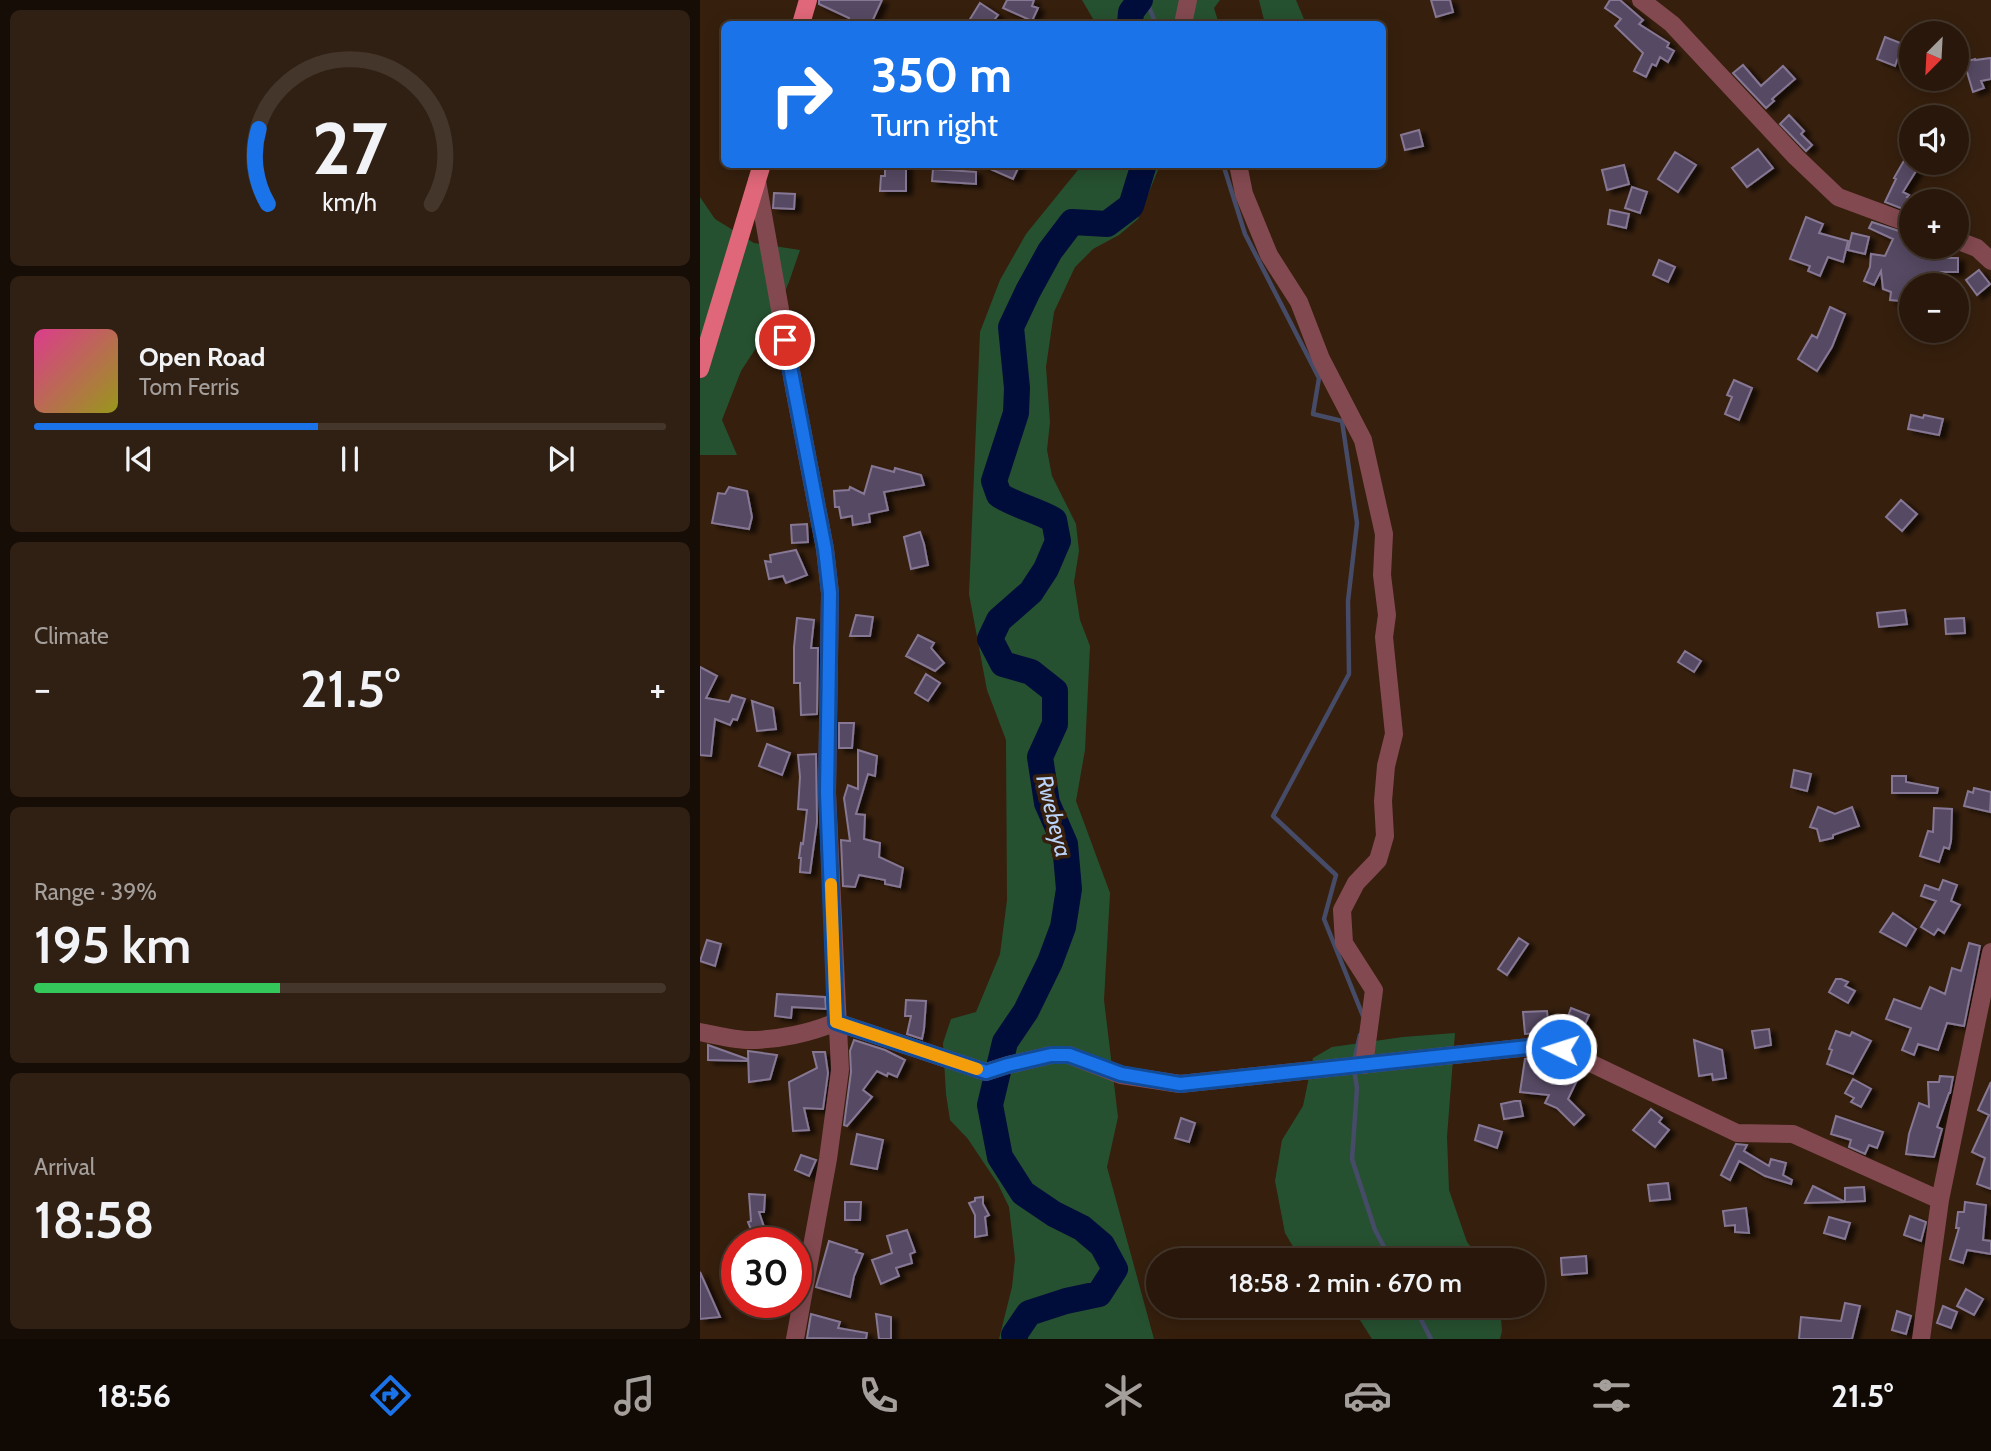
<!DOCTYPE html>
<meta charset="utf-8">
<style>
:root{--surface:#28170a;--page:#302013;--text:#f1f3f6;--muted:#a59f9c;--line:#44362b;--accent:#1a73e8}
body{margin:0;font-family:Cabin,sans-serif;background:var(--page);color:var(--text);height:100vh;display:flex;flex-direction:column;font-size:26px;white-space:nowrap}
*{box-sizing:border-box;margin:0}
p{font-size:23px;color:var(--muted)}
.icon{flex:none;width:38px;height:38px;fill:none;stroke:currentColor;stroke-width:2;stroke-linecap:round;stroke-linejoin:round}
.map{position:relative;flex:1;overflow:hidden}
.sheet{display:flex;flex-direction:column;gap:10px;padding:10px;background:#160d06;width:700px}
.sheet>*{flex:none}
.guide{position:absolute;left:21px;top:21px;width:665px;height:147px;border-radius:10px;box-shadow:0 4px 18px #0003,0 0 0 2px var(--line);background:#1a73e8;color:#fff;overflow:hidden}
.needle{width:46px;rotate:204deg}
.buttons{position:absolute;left:1199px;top:21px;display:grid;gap:14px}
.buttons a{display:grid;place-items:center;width:70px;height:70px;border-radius:50%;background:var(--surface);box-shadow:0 4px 18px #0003,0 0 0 2px var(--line);font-size:35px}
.speed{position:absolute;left:21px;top:1227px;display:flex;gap:14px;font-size:35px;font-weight:700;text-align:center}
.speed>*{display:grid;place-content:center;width:91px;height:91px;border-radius:50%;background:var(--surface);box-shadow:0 4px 18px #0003,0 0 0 2px var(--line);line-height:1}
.speed .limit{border:10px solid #d22;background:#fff;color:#111}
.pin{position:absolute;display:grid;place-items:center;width:60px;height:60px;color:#fff;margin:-30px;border:4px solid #fff;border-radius:50%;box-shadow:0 2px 7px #0007}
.me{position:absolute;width:77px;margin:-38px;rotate:274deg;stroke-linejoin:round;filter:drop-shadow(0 0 5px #0008)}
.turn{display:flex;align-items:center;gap:24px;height:147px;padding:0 35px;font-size:32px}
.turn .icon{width:91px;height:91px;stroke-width:2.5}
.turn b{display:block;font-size:49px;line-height:60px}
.big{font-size:52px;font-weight:600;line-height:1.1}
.sheet .tile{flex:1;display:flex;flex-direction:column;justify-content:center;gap:10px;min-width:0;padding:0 24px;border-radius:10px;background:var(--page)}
.sheet .dial{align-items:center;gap:0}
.dial svg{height:182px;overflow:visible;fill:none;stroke:var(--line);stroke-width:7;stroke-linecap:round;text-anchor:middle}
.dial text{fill:var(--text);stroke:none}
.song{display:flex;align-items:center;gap:21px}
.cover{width:84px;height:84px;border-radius:10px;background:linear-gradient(135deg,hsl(330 70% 55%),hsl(60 70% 35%))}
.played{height:7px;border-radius:4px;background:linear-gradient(90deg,var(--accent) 45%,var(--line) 45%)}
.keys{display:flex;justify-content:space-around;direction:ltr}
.heat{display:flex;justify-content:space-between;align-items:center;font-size:38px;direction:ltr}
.charge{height:10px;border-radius:5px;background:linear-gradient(90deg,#34c759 39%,var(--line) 0)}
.trip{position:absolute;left:446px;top:1248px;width:399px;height:70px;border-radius:35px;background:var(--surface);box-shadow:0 4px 18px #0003,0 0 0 2px var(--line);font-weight:600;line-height:70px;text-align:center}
.menu{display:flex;height:112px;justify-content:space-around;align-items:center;background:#100904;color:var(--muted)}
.menu .icon{width:49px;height:49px}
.menu .selected{color:var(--accent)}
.menu b{font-size:32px;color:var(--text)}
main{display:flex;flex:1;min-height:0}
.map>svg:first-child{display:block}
</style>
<main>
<section class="sheet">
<div class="tile dial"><svg viewBox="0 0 100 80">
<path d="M14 69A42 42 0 1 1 86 69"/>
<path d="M14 69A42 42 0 0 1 10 36" stroke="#1a73e8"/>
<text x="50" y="56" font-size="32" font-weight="700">27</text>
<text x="50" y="72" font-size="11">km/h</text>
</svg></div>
<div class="tile">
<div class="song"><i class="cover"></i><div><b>Open Road</b><p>Tom Ferris</p></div></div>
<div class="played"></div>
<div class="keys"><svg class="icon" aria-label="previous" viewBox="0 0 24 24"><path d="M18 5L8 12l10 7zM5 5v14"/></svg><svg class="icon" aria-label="pause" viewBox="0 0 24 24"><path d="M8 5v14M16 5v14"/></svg><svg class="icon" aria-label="next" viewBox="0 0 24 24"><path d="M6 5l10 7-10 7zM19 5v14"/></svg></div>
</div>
<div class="tile"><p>Climate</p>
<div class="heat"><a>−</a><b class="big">21.5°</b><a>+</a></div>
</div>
<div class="tile"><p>Range · 39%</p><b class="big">195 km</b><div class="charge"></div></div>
<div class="tile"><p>Arrival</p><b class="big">18:58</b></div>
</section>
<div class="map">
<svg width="1291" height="1339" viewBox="0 0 1291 1339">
<defs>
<filter id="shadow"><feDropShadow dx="6" dy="3.5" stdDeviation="2" flood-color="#0009"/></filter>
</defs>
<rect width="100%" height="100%" fill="#361f0d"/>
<path fill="#265130" d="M 382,0 L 520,0 L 514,8 L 519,24 L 396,24 Z
M 559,0 L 596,0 L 606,24 L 565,24 Z
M 382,165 L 460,165 L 438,219 L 419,235 L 393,249 L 375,267 L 354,312 L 346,367 L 350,422 L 347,450 L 352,476 L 376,524 L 379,551 L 374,582 L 380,620 L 390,646 L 385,750 L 376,801 L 410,893 L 404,1000 L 418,1117 L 407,1167 L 454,1339 L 299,1339 L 312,1287 L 315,1259 L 309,1207 L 298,1184 L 268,1139 L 250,1120 L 246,1094 L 243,1043 L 251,1019 L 276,1012 L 300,954 L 307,900 L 306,740 L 287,690 L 269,594 L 280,332 L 300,280 L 326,234 Z
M 0,197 L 15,219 L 54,243 L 100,250 L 89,282 L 69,328 L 41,371 L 22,420 L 37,455 L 0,455 Z
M 755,1033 L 747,1137 L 749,1190 L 767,1242 L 782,1260 L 601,1260 L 585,1233 L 575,1181 L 582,1140 L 603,1106 L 613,1058 L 632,1047 L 703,1037 Z
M 651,1306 L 800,1306 L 802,1331 L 800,1339 L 672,1339 Z"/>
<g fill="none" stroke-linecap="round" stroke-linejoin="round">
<path stroke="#464b68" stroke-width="4.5" d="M 446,0 L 456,24
M 523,164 L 545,234 L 619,378 L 613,414 L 642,421 L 657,523 L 648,601 L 649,674 L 573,816 L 636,875 L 624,919 L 663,1016
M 654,1061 L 660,1035
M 654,1069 L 657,1088 L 652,1159 L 675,1230 L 691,1260
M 714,1306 L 731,1339"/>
<path stroke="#000d3b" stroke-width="26" d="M 430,24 L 431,12 L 440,0
M 315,1339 L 314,1335 L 329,1313 L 366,1301 L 399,1294 L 415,1269 L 402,1245 L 382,1228 L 354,1214 L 323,1193 L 300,1157 L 290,1105 L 305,1042 L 326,1011 L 350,962 L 363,927 L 369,889 L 365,844 L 347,803 L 340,757 L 355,724 L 355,691 L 331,672 L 303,664 L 290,639 L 299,620 L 331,592 L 346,569 L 358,541 L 354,520 C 336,510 317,506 299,495 L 294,481 L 316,413 L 317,388 L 311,327 L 328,291 L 350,251 L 372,222 L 407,224 L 431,206 L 444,164"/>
</g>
<path fill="#564863" stroke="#867894" stroke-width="2" filter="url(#shadow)" d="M 119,0 L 182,0 L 171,24 L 147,24 L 149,18 L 119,4 Z
M 307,0 L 334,0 L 332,6 L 338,8 L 332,21 L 303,8 Z
M 731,0 L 750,0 L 753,12 L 736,17 Z
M 910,0 L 920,0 L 943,20 L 939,24 L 969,43 L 967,47 L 974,51 L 968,62 L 960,57 L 956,66 L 952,64 L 946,77 L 934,71 L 943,53 L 915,26 L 921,19 L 905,8 Z
M 280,3 L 298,15 L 291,24 L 267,24 Z
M 1185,37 L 1203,44 L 1195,66 L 1177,59 Z
M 1291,58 L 1291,79 L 1281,81 L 1284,88 L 1273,92 L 1264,62 L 1275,59 L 1275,60 Z
M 1043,65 L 1061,86 L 1083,66 L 1095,79 L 1072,99 L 1074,101 L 1066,108 L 1033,73 Z
M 1089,115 L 1104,131 L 1101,134 L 1112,145 L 1106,151 L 1080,124 Z
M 719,130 L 723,146 L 705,150 L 701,135 Z
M 1058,149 L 1073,168 L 1047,187 L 1032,168 Z
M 975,152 L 996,165 L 978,192 L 958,179 Z
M 1205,159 L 1211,163 L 1221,163 L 1203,192 L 1209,195 L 1207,197 L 1211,199 L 1211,212 L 1185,202 L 1196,179 L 1194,178 Z
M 185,164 L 206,164 L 206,191 L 180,191 L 181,176 L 185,176 Z
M 279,164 L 320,164 L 313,179 Z
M 924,165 L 929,184 L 907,190 L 902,170 Z
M 233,169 L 276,172 L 276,184 L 232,181 Z
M 932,187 L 947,192 L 940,213 L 925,208 Z
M 74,193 L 95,194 L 94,209 L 73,208 Z
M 910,210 L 929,214 L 926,228 L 908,224 Z
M 1106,217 L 1123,224 L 1119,233 L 1148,241 L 1143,262 L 1128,257 L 1120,276 L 1108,271 L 1110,266 L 1090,259 Z
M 1172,222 L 1211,235 L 1211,247 L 1228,247 L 1226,253 L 1239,251 L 1240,258 L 1258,258 L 1258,272 L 1241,272 L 1243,285 L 1211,285 L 1211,302 L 1190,300 L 1191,292 L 1183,289 L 1181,271 L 1174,285 L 1164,281 L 1170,267 L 1171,254 L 1185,256 L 1193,239 L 1169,228 Z
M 1152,233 L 1169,237 L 1165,254 L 1148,250 Z
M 959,260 L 975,267 L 968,282 L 953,275 Z
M 1279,270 L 1290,284 L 1277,295 L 1266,280 Z
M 1130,307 L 1145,314 L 1132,347 L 1117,371 L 1098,359 L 1112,335 L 1117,338 Z
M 1034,380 L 1052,388 L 1039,420 L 1025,414 L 1032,397 L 1027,395 Z
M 1211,415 L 1223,418 L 1224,415 L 1243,419 L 1239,435 L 1208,429 Z
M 172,466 L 194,472 L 195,468 L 221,475 L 224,485 L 184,492 L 188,510 L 169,514 L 170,522 L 153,525 L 152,516 L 141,518 L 139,507 L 135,507 L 134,491 L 149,490 L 150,487 L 164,494 Z
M 29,487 L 47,491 L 52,517 L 49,529 L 12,523 L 18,493 L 25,494 Z
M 1201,500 L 1217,514 L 1202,531 L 1186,517 Z
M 107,524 L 108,542 L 92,543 L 91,525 Z
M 220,532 L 224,544 L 228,565 L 211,569 L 204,537 Z
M 96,550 L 107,575 L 86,583 L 83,576 L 69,579 L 65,561 L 71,562 L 70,555 Z
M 1205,610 L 1207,624 L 1179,627 L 1177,613 Z
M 156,615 L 173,617 L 170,636 L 150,636 Z
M 97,618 L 114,620 L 111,648 L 118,648 L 117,714 L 101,715 L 100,683 L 94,683 L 94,647 Z
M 1264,618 L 1265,633 L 1246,634 L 1245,619 Z
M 218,635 L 234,643 L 231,648 L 244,663 L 235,671 L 206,656 Z
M 985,651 L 1001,661 L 994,672 L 978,662 Z
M 0,667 L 17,676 L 6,698 L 29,702 L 32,695 L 45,699 L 37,720 L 33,719 L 30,725 L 15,719 L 11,756 L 0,755 Z
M 226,674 L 240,683 L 228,701 L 215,693 Z
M 52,701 L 73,708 L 76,729 L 57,731 Z
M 139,723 L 154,723 L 152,748 L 139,748 Z
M 67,744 L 90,753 L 82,775 L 59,766 Z
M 158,750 L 177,756 L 175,776 L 168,774 L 156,814 L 165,815 L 164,839 L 180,843 L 179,857 L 203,868 L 200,887 L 185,884 L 185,880 L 159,875 L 155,887 L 143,886 L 141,840 L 150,841 L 144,798 L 148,785 L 158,789 Z
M 116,754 L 117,822 L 110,873 L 100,872 L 101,858 L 99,858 L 101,843 L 103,844 L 107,810 L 98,809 L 100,777 L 98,755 Z
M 1094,770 L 1111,774 L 1107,791 L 1091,787 Z
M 1192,776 L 1206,776 L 1206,782 L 1238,788 L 1237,793 L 1192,793 Z
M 1274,788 L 1291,792 L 1290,812 L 1264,806 L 1268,791 L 1273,793 Z
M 1118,807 L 1135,814 L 1152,807 L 1159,826 L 1133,835 L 1133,838 L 1120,841 L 1117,829 L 1110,827 Z
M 1234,808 L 1252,809 L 1251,841 L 1249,849 L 1244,847 L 1239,862 L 1220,856 L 1228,831 L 1233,832 Z
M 1243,880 L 1257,885 L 1251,901 L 1260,905 L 1244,933 L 1238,929 L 1234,935 L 1221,927 L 1236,901 L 1221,896 L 1225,885 L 1239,890 Z
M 1193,913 L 1216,929 L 1206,946 L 1180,932 Z
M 819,938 L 828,944 L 807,975 L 798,969 Z
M 7,940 L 21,944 L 15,966 L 0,961 Z
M 1269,943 L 1280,946 L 1264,1026 L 1247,1023 L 1238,1050 L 1218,1044 L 1214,1055 L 1202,1050 L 1211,1028 L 1186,1019 L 1194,999 L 1221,1009 L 1230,987 L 1245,994 L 1252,968 L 1261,971 Z
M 1136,979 L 1141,979 L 1148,982 L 1145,986 L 1155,991 L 1148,1003 L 1129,992 Z
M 77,994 L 125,997 L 126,1009 L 92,1007 L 91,1018 L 75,1016 Z
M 206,1000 L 226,1001 L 224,1029 L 222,1039 L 207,1034 L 211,1016 L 205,1016 Z
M 871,1008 L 889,1015 L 883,1029 L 866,1022 Z
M 847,1011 L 849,1032 L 825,1034 L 823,1012 Z
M 1069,1029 L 1071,1045 L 1055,1048 L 1052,1031 Z
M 1136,1031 L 1150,1036 L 1152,1032 L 1171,1041 L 1153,1074 L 1127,1064 L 1132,1050 L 1129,1049 Z
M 154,1040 L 185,1050 L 205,1060 L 197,1077 L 188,1073 L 187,1076 L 177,1071 L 163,1090 L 172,1097 L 147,1126 L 144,1125 L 151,1072 L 150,1051 Z
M 994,1040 L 1022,1050 L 1026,1078 L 1013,1080 L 1012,1074 L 999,1076 Z
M 8,1045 L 47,1059 L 47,1061 L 8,1060 Z
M 48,1051 L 77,1055 L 70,1079 L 49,1082 Z
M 113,1052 L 125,1052 L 128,1073 L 123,1109 L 104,1108 L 109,1130 L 93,1131 L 89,1082 L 117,1068 Z
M 839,1057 L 866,1064 L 868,1065 L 867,1067 L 880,1074 L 868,1099 L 884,1115 L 874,1125 L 857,1108 L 845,1103 L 849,1095 L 820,1092 L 825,1059 Z
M 1240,1076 L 1253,1077 L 1250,1093 L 1249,1093 L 1237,1127 L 1242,1129 L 1234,1157 L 1206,1154 L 1209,1134 L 1219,1103 L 1229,1107 L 1228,1082 L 1239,1082 Z
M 1153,1079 L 1171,1089 L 1161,1107 L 1151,1102 L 1154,1098 L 1145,1093 Z
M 1291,1082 L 1291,1189 L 1277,1184 L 1285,1158 L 1272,1152 L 1289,1115 L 1278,1110 Z
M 815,1101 L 820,1101 L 823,1116 L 804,1119 L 801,1104 Z
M 951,1109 L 962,1118 L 959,1122 L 969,1130 L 955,1147 L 933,1130 Z
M 1136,1116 L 1183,1132 L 1177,1148 L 1169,1145 L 1165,1154 L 1149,1147 L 1151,1140 L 1131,1134 Z
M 481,1118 L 495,1123 L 489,1142 L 475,1138 Z
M 779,1125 L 802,1132 L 797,1148 L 775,1140 Z
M 157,1134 L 183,1140 L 177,1169 L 151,1164 Z
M 1036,1144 L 1047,1145 L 1044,1151 L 1069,1166 L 1071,1159 L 1086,1163 L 1083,1175 L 1092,1180 L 1091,1184 L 1065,1176 L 1039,1161 L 1030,1180 L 1021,1175 Z
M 101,1155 L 116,1160 L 109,1176 L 95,1170 Z
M 968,1183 L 970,1199 L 950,1201 L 948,1185 Z
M 1113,1186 L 1145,1202 L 1105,1203 Z
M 1164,1187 L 1165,1201 L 1145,1202 L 1145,1188 Z
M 49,1194 L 65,1195 L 64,1212 L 59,1212 L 64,1227 L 52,1232 L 48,1222 L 51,1221 Z
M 283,1197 L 283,1204 L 289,1215 L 285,1217 L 287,1235 L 275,1237 L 275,1215 L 269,1203 L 275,1201 L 275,1198 Z
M 145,1202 L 161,1202 L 160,1220 L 145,1220 Z
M 1265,1202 L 1286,1205 L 1283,1240 L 1291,1241 L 1291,1254 L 1267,1250 L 1263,1263 L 1250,1259 L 1259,1228 L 1256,1228 L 1258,1212 L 1264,1212 Z
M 1046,1208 L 1049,1233 L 1035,1232 L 1035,1225 L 1025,1226 L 1023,1211 Z
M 1210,1216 L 1226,1222 L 1221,1241 L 1204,1235 Z
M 1129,1217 L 1150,1223 L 1145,1239 L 1124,1233 Z
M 207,1230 L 215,1252 L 210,1254 L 212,1263 L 196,1268 L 199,1276 L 181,1284 L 172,1260 L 192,1253 L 187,1236 Z
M 129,1241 L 157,1250 L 156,1252 L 163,1254 L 154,1276 L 150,1297 L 116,1287 Z
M 886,1256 L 887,1273 L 862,1275 L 861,1258 Z
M 0,1272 L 20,1317 L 0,1319 Z
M 1266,1289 L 1283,1299 L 1274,1315 L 1257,1306 Z
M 1145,1303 L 1160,1306 L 1152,1339 L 1099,1339 L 1101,1317 L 1141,1321 Z
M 1243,1306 L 1257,1312 L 1251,1328 L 1237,1323 Z
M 1197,1311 L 1211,1316 L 1206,1334 L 1192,1330 Z
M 111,1314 L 140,1322 L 138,1328 L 167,1333 L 166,1339 L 107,1338 Z
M 176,1314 L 191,1317 L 191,1339 L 179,1339 Z"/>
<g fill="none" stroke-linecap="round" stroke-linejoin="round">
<path stroke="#834950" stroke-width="18" d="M 941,0 L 972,24 L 1096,157 L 1138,197 L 1211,224
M 483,24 L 488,0
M 538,164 L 544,194 L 569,255 L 599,302 L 621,359 L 663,440 L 684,534 L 682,575 L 687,615 L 684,637 L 694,734 L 686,766 L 683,801 L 685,836 L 678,860 L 656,883 L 642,910 L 644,943 L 674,990 L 664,1065
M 57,181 L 95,393 L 125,549 L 130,593 L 127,793 L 140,1070 L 128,1159 L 95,1339
M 1256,240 L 1277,248 L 1291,261
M 0,1032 C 16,1035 34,1040 50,1040 C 77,1040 111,1033 136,1022 L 286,1072 L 308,1065 L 351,1055 L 369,1055 L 421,1075 L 480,1084 L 848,1045 L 861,1049 L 1037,1133 L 1093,1134 L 1240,1200
M 1221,1339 L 1240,1200 L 1291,952"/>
<path stroke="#df6779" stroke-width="18" d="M 101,24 L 108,0
M 0,369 L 62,164"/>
</g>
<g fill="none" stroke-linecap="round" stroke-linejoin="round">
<g stroke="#114b97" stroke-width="18">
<path id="route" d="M 85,340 L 125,549 L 130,593 L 127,793 L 136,1022 L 286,1072 L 308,1065 L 351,1055 L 369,1055 L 421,1074 L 480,1084 L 848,1045 L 861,1049"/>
</g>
<use href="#route" stroke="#1a73e8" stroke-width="12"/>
<path stroke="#f59e0b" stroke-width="12" d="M 131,884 L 136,1022 L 277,1069"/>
</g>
<g text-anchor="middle" stroke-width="7" stroke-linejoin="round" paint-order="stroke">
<g font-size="23" font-style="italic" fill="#bbd3f9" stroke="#361f0d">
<text transform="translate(354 816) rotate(76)" y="8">Rwebeya</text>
</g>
</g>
</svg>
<div class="buttons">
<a><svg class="needle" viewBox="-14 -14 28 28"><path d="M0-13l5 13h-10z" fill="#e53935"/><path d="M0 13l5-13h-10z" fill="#a59f9c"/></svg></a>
<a><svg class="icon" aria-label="sound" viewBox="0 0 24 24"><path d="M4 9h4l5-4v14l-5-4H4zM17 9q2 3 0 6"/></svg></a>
<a>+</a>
<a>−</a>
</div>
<div class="speed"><div class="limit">30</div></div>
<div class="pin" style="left:85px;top:340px;background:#d93025"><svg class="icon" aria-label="arrive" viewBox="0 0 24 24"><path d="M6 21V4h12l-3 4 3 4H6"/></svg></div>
<svg class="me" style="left:861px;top:1049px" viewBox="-20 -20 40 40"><circle r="17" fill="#1a73e8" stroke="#fff" stroke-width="3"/><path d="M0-11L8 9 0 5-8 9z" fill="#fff"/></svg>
<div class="trip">18:58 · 2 min · 670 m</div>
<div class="guide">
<div class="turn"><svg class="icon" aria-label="right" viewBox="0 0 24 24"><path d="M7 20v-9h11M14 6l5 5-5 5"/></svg><div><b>350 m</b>Turn right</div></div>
</div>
</div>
</main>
<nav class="menu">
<b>18:56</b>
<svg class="icon selected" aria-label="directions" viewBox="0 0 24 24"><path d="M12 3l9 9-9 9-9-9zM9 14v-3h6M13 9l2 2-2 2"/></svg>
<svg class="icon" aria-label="music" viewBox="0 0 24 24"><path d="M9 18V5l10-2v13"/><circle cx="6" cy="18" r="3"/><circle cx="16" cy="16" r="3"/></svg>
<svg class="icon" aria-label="phone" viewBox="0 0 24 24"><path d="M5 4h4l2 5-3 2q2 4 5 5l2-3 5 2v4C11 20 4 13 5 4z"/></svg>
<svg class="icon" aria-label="climate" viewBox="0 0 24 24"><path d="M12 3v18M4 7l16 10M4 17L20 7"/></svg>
<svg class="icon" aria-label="car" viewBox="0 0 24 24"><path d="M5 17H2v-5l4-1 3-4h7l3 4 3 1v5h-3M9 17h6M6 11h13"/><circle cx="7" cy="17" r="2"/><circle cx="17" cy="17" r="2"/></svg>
<svg class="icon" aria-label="filters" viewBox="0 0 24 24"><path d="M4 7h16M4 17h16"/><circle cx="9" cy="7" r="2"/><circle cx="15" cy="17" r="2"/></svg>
<b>21.5°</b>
</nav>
